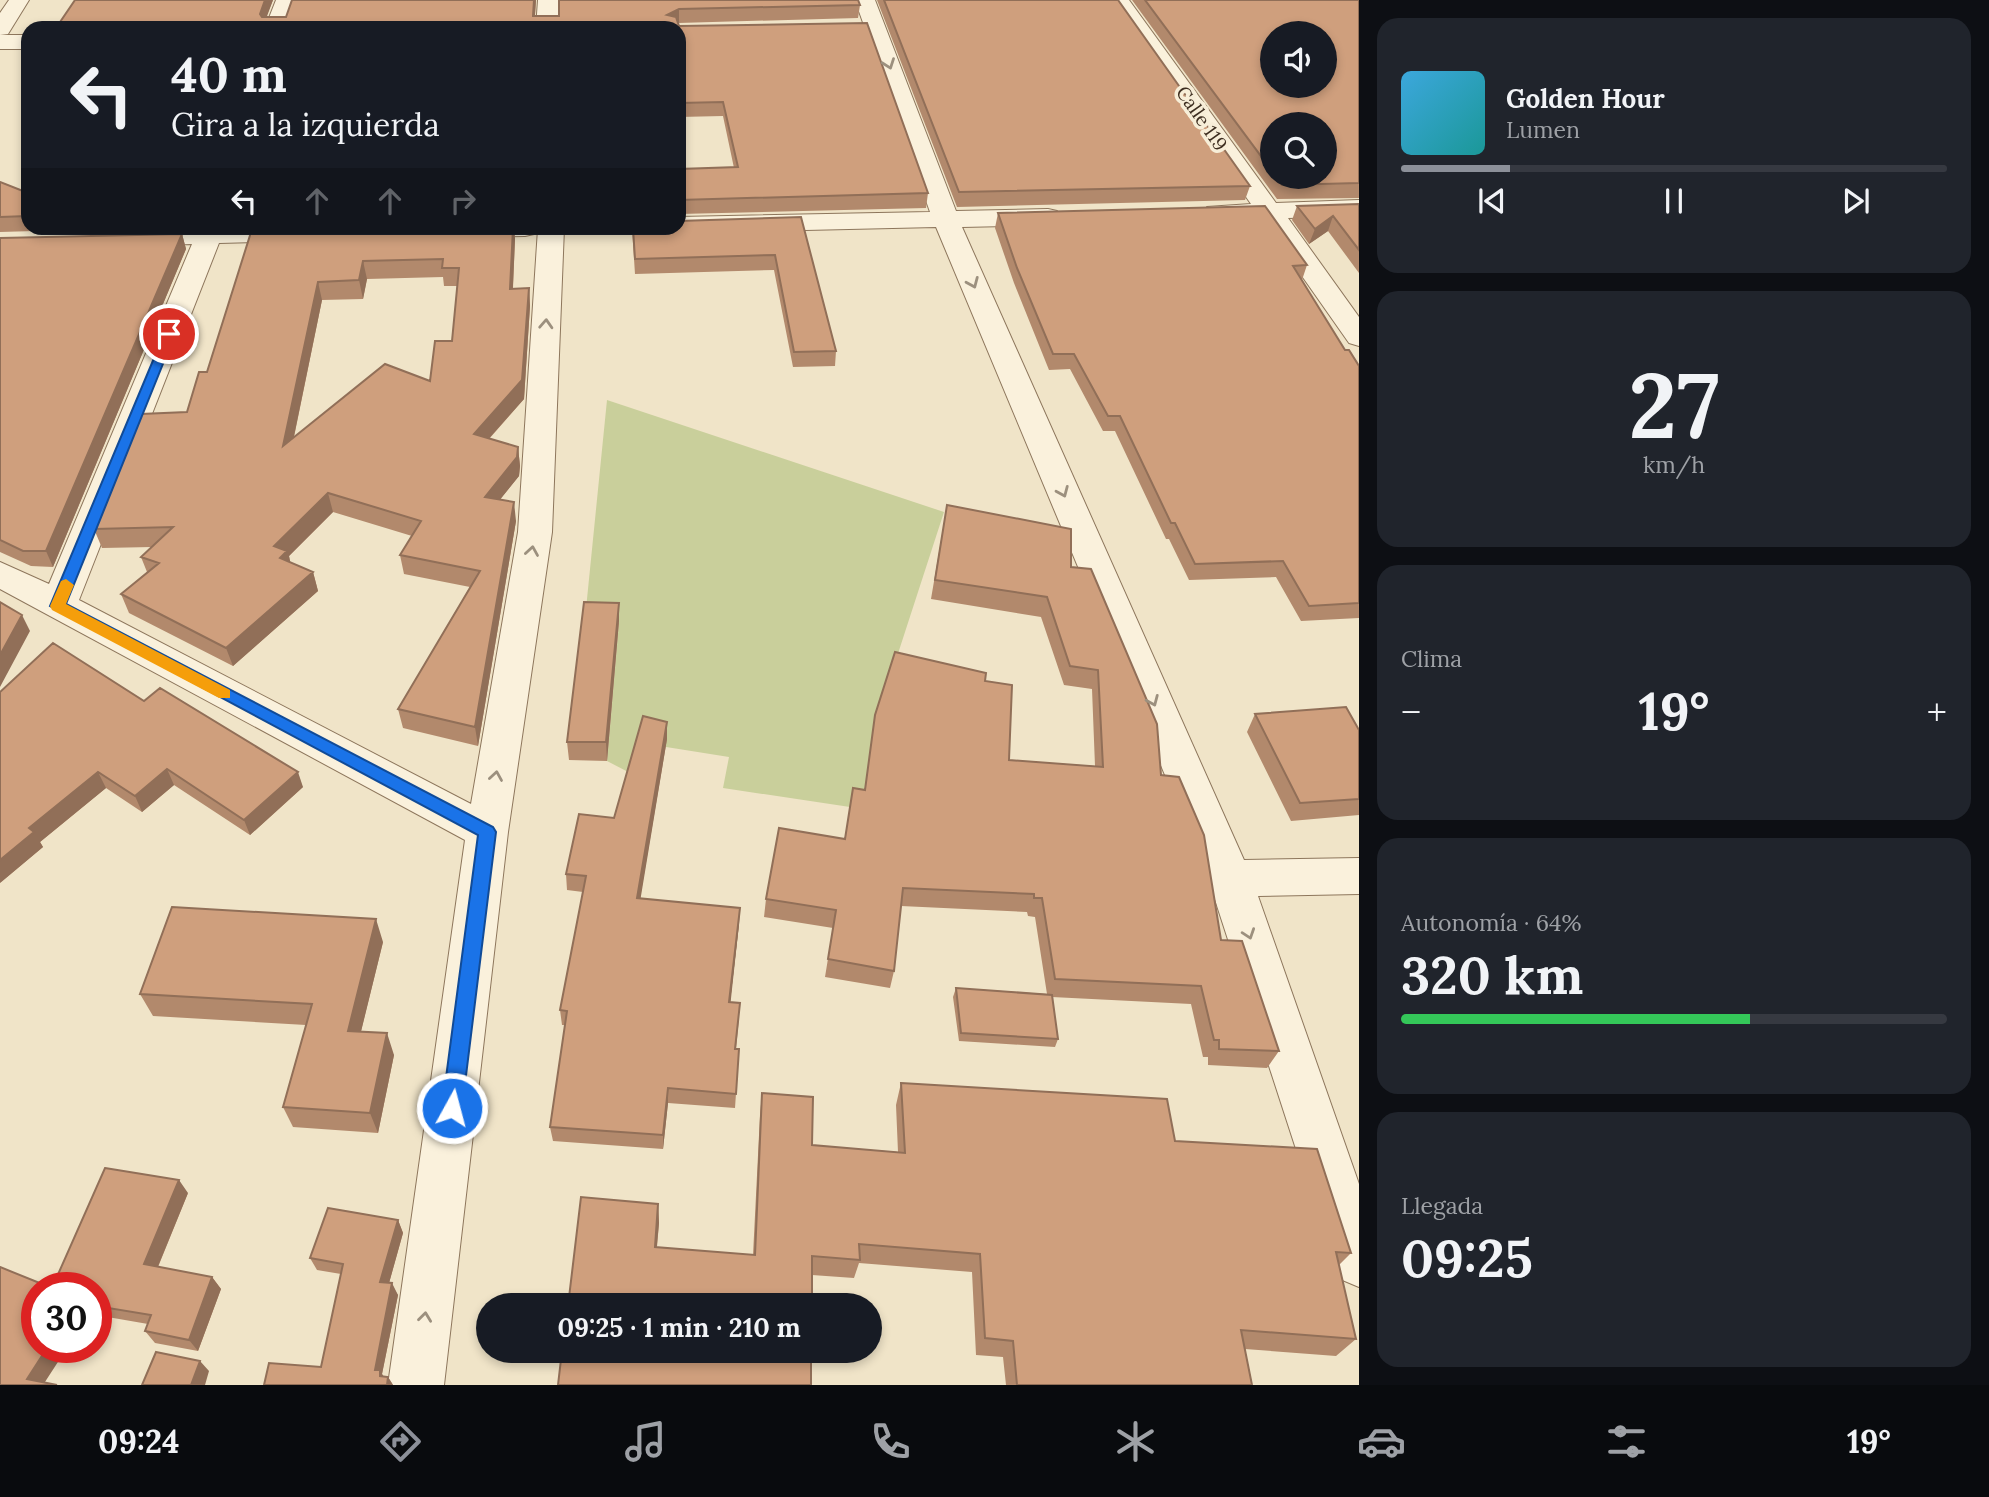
<!DOCTYPE html>
<html lang="es">
<meta charset="utf-8">
<style>
:root{--surface:#171b24;--page:#20242c;--text:#f1f3f6;--muted:#9ea1a6;--line:#363941;--accent:#8c9099}
body{margin:0;font-family:Lora,serif;background:var(--page);color:var(--text);height:100vh;display:flex;flex-direction:column;font-size:26px;white-space:nowrap}
*{box-sizing:border-box;margin:0}
p{font-size:23px;color:var(--muted)}
.icon{flex:none;width:38px;height:38px;fill:none;stroke:currentColor;stroke-width:2;stroke-linecap:round;stroke-linejoin:round}
.map{position:relative;flex:1;overflow:hidden}
.sheet{display:flex;flex-direction:column;gap:18px;padding:18px;background:#0d0f14;width:630px}
.sheet>*{flex:none}
.hud{position:absolute;left:21px;top:21px;width:665px;height:214px;border-radius:21px;box-shadow:0 4px 10px #0003;background:#171b24;color:var(--text);overflow:hidden}
.tools{position:absolute;left:1260px;top:21px;display:grid;gap:14px}
.tools a{display:grid;place-items:center;width:77px;height:77px;border-radius:50%;background:var(--surface);box-shadow:0 4px 10px #0003;font-size:35px}
.speed{position:absolute;left:21px;top:1272px;display:flex;gap:14px;font-size:35px;font-weight:700;text-align:center}
.speed>*{display:grid;place-content:center;width:91px;height:91px;border-radius:50%;background:var(--surface);box-shadow:0 4px 10px #0003;line-height:1}
.speed .limit{border:10px solid #d22;background:#fff;color:#111}
.pin{position:absolute;display:grid;place-items:center;width:60px;height:60px;color:#fff;margin:-30px;border:4px solid #fff;border-radius:50%;box-shadow:0 2px 7px #0007}
.me{position:absolute;width:77px;margin:-38px;rotate:7deg;stroke-linejoin:round;filter:drop-shadow(0 0 5px #0008)}
.turn{display:flex;align-items:center;gap:24px;height:147px;padding:0 35px;font-size:32px}
.turn .icon{width:91px;height:91px;stroke-width:2.5}
.turn b{display:block;font-size:49px;line-height:60px}
.lanes{display:flex;align-items:center;height:66px;padding:0 35px;background:#0003;justify-content:center;gap:35px;direction:ltr}
.lanes .off{opacity:.35}
.big{font-size:52px;font-weight:700;line-height:1.1}
.sheet .tile{flex:1;display:flex;flex-direction:column;justify-content:center;gap:10px;min-width:0;padding:0 24px;border-radius:21px;background:var(--page)}
.sheet .dial{align-items:center;gap:0}
.dial b{font-size:91px;line-height:1}
.song{display:flex;align-items:center;gap:21px}
.cover{width:84px;height:84px;border-radius:10px;background:linear-gradient(135deg,hsl(200 70% 55%),hsl(180 70% 35%))}
.played{height:7px;border-radius:4px;background:linear-gradient(90deg,var(--accent) 20%,var(--line) 20%)}
.keys{display:flex;justify-content:space-around;direction:ltr}
.heat{display:flex;justify-content:space-between;align-items:center;font-size:38px;direction:ltr}
.charge{height:10px;border-radius:5px;background:linear-gradient(90deg,#34c759 64%,var(--line) 0)}
.trip{position:absolute;left:476px;top:1293px;width:406px;height:70px;border-radius:35px;background:var(--surface);box-shadow:0 4px 10px #0003;font-weight:700;line-height:70px;text-align:center}
.tabs{display:flex;height:112px;justify-content:space-around;align-items:center;background:#090b0e;color:var(--muted)}
.tabs .icon{width:49px;height:49px}
.tabs .current{color:var(--accent)}
.tabs b{font-size:32px;color:var(--text)}
main{display:flex;flex:1;min-height:0}
.map>svg:first-child{display:block}
</style>
<main>
<div class="map">
<svg width="1359" height="1385" viewBox="0 0 1359 1385">
<rect width="100%" height="100%" fill="#f0e4c8"/>
<path fill="#c9cf9b" d="M 607,400 L 944,512 L 892,672 L 864,794 L 850,807 L 723,788 L 729,757 L 641,743 L 632,774 L 607,761 L 619,622 L 586,609 Z"/>
<g fill="none" stroke-linecap="round" stroke-linejoin="round">
<g stroke="#8d765c" stroke-width="2">
<path id="minor" d="M 9,0 L 29,0 L 8,34 L 0,35 L 0,13 Z
M 276,0 L 296,0 L 287,28 L 265,28 Z
M 538,0 L 558,0 L 558,28 L 536,28 Z
M 855,0 L 875,0 L 956,211 L 1048,209 L 1057,211 L 1061,217 L 1057,223 L 1048,225 L 962,227 L 1244,860 L 1359,858 L 1359,894 L 1258,896 L 1359,1184 L 1359,1287 L 1340,1279 L 1332,1260 L 1208,878 L 936,227 L 679,233 L 667,228 L 679,228 L 679,217 L 930,212 Z
M 1108,0 L 1129,0 L 1276,203 L 1359,200 L 1359,216 L 1288,218 L 1359,317 L 1359,346 L 1349,343 L 1262,219 L 1207,219 L 1203,213 L 1207,207 L 1251,204 Z
M 0,35 L 28,35 L 28,49 L 0,49 Z
M 199,228 L 312,228 L 315,233 L 311,239 L 302,241 L 219,243 L 79,600 L 471,804 L 518,532 L 538,229 L 534,234 L 525,236 L 460,237 L 451,235 L 447,229 L 564,228 L 552,532 L 508,832 L 444,1385 L 388,1385 L 465,840 L 0,589 L 0,562 L 49,584 L 192,244 L 132,246 L 123,244 L 119,238 L 123,232 L 132,230 Z"/>
</g>
<use href="#minor" fill="#faf1dc" fill-rule="evenodd"/>
</g>
<path fill="#b2896c" fill-rule="evenodd" d="M 273,0 L 266,17 L 286,17 L 292,0 L 536,0 L 535,16 L 559,16 L 559,0 L 860,5 L 858,18 L 678,23 L 679,26 L 928,193 L 926,208 L 679,214 L 679,169 L 734,168 L 723,116 L 679,117 L 679,28 L 56,28 Z
M 877,0 L 1118,0 L 1250,186 L 1245,200 L 957,207 Z
M 1132,0 L 1359,0 L 1359,198 L 1277,199 ZM 1272,124 L 1325,177 L 1272,177 Z
M 28,71 L 28,92 L 23,78 Z
M 0,182 L 28,193 L 28,228 L 139,228 L 0,232 Z
M 1359,204 L 1359,273 L 1328,231 L 1309,244 L 1292,220 L 1297,206 Z
M 998,213 L 1307,265 L 1302,280 L 1345,350 L 1359,366 L 1359,618 L 1301,621 L 1276,577 L 1189,580 L 1169,539 L 1166,539 L 1115,431 L 1103,431 L 1070,369 L 1049,370 L 1014,283 L 995,228 Z
M 801,217 L 836,351 L 835,366 L 793,367 L 774,270 L 635,274 L 632,228 L 679,228 Z
M 289,228 L 514,228 L 515,239 L 513,288 L 529,288 L 530,306 L 524,399 L 489,439 L 518,447 L 520,466 L 519,476 L 500,499 L 516,521 L 478,746 L 403,728 L 398,709 L 470,587 L 404,574 L 400,555 L 412,536 L 333,512 L 289,556 L 290,562 L 313,572 L 318,591 L 233,666 L 129,613 L 121,594 L 147,572 L 141,557 L 152,547 L 102,548 L 94,529 L 187,412 L 207,372 ZM 443,277 L 444,286 L 457,286 L 452,341 L 430,381 L 294,437 L 322,300 L 363,299 L 367,279 Z
M 182,234 L 186,249 L 53,567 L 31,566 L 0,552 L 0,238 Z
M 947,505 L 1071,567 L 1161,775 L 1221,940 L 1279,1051 L 1267,1068 L 1208,1065 L 1208,1057 L 1203,1057 L 1191,1004 L 1052,997 L 1058,1039 L 1055,1047 L 959,1041 L 953,997 L 956,988 L 1047,994 L 1035,917 L 1028,916 L 1027,912 L 901,906 L 894,971 L 890,988 L 825,977 L 833,928 L 764,917 L 766,899 L 845,839 L 865,790 L 875,715 L 985,681 L 1009,760 L 1095,766 L 1092,689 L 1064,685 L 1041,617 L 931,599 Z
M 619,621 L 607,761 L 569,760 L 567,742 Z
M 144,701 L 303,787 L 250,835 L 174,785 L 142,812 L 106,788 L 40,842 L 43,847 L 0,883 Z
M 1255,714 L 1359,730 L 1359,815 L 1291,821 L 1247,732 Z
M 667,722 L 667,739 L 640,898 L 739,924 L 730,1002 L 739,1018 L 736,1049 L 739,1049 L 735,1108 L 668,1103 L 663,1149 L 553,1141 L 550,1127 L 565,1025 L 562,1025 L 560,1010 L 583,892 L 567,890 L 566,874 L 614,818 Z
M 383,942 L 361,1031 L 394,1055 L 378,1133 L 293,1127 L 283,1107 L 306,1025 L 153,1016 L 140,994 Z
M 901,1083 L 1175,1141 L 1351,1253 L 1339,1265 L 1356,1339 L 1336,1356 L 1245,1349 L 1252,1385 L 1006,1385 L 1003,1357 L 976,1355 L 972,1272 L 859,1263 L 854,1278 L 812,1275 L 568,1306 L 658,1204 L 659,1223 L 657,1247 L 753,1255 L 760,1115 L 762,1093 L 812,1145 L 898,1152 L 896,1105 Z
M 188,1193 L 158,1267 L 212,1277 L 221,1289 L 198,1351 L 155,1343 L 145,1331 L 148,1324 L 96,1315 L 96,1288 Z
M 398,1220 L 403,1233 L 389,1283 L 398,1295 L 382,1374 L 384,1377 L 388,1377 L 393,1385 L 264,1385 L 321,1367 L 341,1274 L 317,1270 L 310,1258 Z"/>
<path fill="#916f58" d="M 265,0 L 273,0 L 263,27 L 260,14 Z
M 534,0 L 536,0 L 534,28 L 533,16 Z
M 679,9 L 679,22 L 668,28 L 667,15 Z
M 1333,216 L 1328,231 L 1309,244 L 1315,229 Z
M 513,228 L 514,228 L 515,239 L 512,307 L 510,289 Z
M 182,234 L 186,249 L 53,567 L 46,551 Z
M 363,261 L 367,279 L 363,299 L 359,280 Z
M 318,282 L 322,300 L 288,465 L 283,446 Z
M 529,288 L 530,306 L 524,399 L 476,453 L 474,434 Z
M 518,447 L 520,466 L 519,476 L 487,516 L 485,497 Z
M 328,493 L 333,512 L 289,556 L 292,570 L 285,576 L 274,546 Z
M 514,502 L 516,521 L 478,746 L 475,727 Z
M 313,572 L 318,591 L 233,666 L 226,648 Z
M 619,603 L 619,621 L 607,761 L 606,742 Z
M 22,615 L 30,631 L 0,687 L 0,655 Z
M 667,722 L 667,739 L 638,914 L 637,898 Z
M 167,769 L 174,785 L 142,812 L 135,796 Z
M 98,772 L 106,788 L 40,842 L 43,847 L 0,883 L 0,860 L 29,828 Z
M 298,772 L 303,787 L 250,835 L 244,820 Z
M 740,908 L 739,924 L 729,1017 L 729,1002 Z
M 376,919 L 383,942 L 356,1052 L 348,1031 Z
M 387,1033 L 394,1055 L 378,1133 L 370,1113 Z
M 668,1088 L 668,1103 L 663,1149 L 663,1135 Z
M 179,1180 L 188,1193 L 154,1276 L 144,1264 Z
M 658,1204 L 659,1223 L 655,1265 L 655,1247 Z
M 398,1220 L 403,1233 L 386,1294 L 380,1282 Z
M 212,1277 L 221,1289 L 198,1351 L 189,1340 Z
M 392,1283 L 398,1295 L 382,1374 L 386,1381 L 386,1385 L 375,1370 Z
M 47,1348 L 67,1348 L 43,1385 L 27,1379 Z
M 200,1361 L 209,1371 L 205,1385 L 191,1385 Z
M 388,1377 L 393,1385 L 387,1385 Z"/>
<path fill="#cf9f7d" stroke="#916f58" stroke-width="2" fill-rule="evenodd" d="M 75,0 L 265,0 L 260,14 L 262,17 L 286,17 L 292,0 L 534,0 L 533,16 L 559,16 L 559,0 L 858,0 L 860,5 L 679,9 L 667,15 L 676,17 L 679,26 L 867,23 L 928,193 L 679,200 L 679,169 L 738,167 L 723,102 L 679,103 L 679,28 L 56,28 Z
M 884,0 L 1118,0 L 1250,186 L 959,192 Z
M 1145,0 L 1359,0 L 1359,183 L 1282,185 L 1277,177 L 1325,177 L 1325,124 L 1272,124 L 1272,171 ZM 1272,33 L 1325,33 L 1325,86 L 1272,86 Z
M 28,71 L 28,78 L 23,78 Z
M 0,182 L 28,193 L 28,216 L 0,217 Z
M 1359,204 L 1359,250 L 1333,216 L 1315,229 L 1297,206 Z
M 1265,206 L 1307,265 L 1293,266 L 1345,350 L 1349,350 L 1359,366 L 1359,603 L 1309,606 L 1283,561 L 1195,564 L 1175,523 L 1171,523 L 1120,416 L 1108,416 L 1074,354 L 1053,354 L 1017,268 L 998,213 Z
M 801,217 L 836,351 L 794,352 L 775,255 L 635,259 L 633,228 L 679,228 L 679,221 Z
M 289,228 L 513,228 L 510,289 L 529,288 L 522,380 L 474,434 L 518,447 L 517,457 L 485,497 L 514,502 L 475,727 L 398,709 L 480,571 L 400,555 L 421,521 L 328,493 L 274,546 L 287,551 L 280,558 L 313,572 L 226,648 L 121,594 L 159,563 L 141,557 L 173,527 L 94,529 L 141,414 L 187,412 L 199,372 L 207,372 L 252,229 ZM 443,259 L 442,268 L 459,268 L 452,341 L 435,341 L 430,381 L 385,364 L 283,446 L 318,282 L 359,280 L 363,261 Z
M 182,234 L 46,551 L 23,551 L 0,540 L 0,238 Z
M 947,505 L 1071,529 L 1071,567 L 1091,569 L 1157,724 L 1161,775 L 1179,777 L 1204,835 L 1221,940 L 1242,941 L 1279,1051 L 1219,1049 L 1219,1040 L 1214,1040 L 1201,986 L 1055,979 L 1042,898 L 1034,898 L 1034,894 L 903,888 L 894,971 L 828,959 L 836,910 L 766,899 L 779,828 L 845,839 L 853,788 L 865,790 L 875,715 L 895,652 L 986,673 L 985,681 L 1012,685 L 1009,760 L 1103,767 L 1098,670 L 1070,666 L 1047,597 L 935,580 Z
M 0,602 L 22,615 L 0,655 Z
M 584,602 L 619,603 L 606,742 L 567,742 Z
M 53,643 L 144,701 L 160,688 L 298,772 L 244,820 L 167,769 L 135,796 L 98,772 L 29,828 L 34,832 L 0,860 L 0,692 Z
M 1346,707 L 1359,730 L 1359,799 L 1300,803 L 1255,714 Z
M 643,716 L 667,722 L 637,898 L 740,908 L 729,1002 L 740,1003 L 735,1049 L 739,1049 L 736,1094 L 668,1088 L 663,1135 L 550,1127 L 567,1011 L 560,1010 L 586,876 L 566,874 L 579,814 L 614,818 Z
M 172,907 L 376,919 L 348,1031 L 387,1033 L 370,1113 L 283,1107 L 312,1004 L 140,994 Z
M 956,988 L 1052,995 L 1058,1039 L 961,1033 Z
M 901,1083 L 1167,1099 L 1175,1141 L 1317,1149 L 1351,1253 L 1336,1252 L 1356,1339 L 1241,1330 L 1252,1385 L 1017,1385 L 1013,1341 L 985,1338 L 980,1254 L 859,1244 L 860,1260 L 812,1256 L 812,1306 L 568,1306 L 581,1197 L 658,1204 L 655,1247 L 755,1255 L 762,1093 L 813,1097 L 812,1145 L 905,1153 Z
M 105,1168 L 179,1180 L 144,1264 L 212,1277 L 189,1340 L 145,1331 L 151,1315 L 96,1306 L 96,1288 L 52,1288 Z
M 328,1208 L 398,1220 L 380,1282 L 392,1283 L 375,1370 L 380,1370 L 380,1376 L 388,1377 L 387,1385 L 264,1385 L 269,1363 L 321,1367 L 343,1264 L 310,1258 Z
M 0,1267 L 52,1288 L 37,1288 L 37,1348 L 47,1348 L 27,1379 L 57,1385 L 0,1385 Z
M 562,1351 L 811,1351 L 811,1385 L 558,1385 Z
M 156,1352 L 200,1361 L 191,1385 L 142,1385 Z"/>
<defs><path id="oneway-chevron" d="M-2-3.5L2.5 0L-2 3.5" fill="none" stroke-width="1.6" stroke-linecap="round" stroke-linejoin="round" transform="scale(1.75)"/></defs>
<g stroke="#9c907e">
<use href="#oneway-chevron" transform="translate(889 64) rotate(70)"/>
<use href="#oneway-chevron" transform="translate(973 283) rotate(67)"/>
<use href="#oneway-chevron" transform="translate(546 324) rotate(-87)"/>
<use href="#oneway-chevron" transform="translate(1063 492) rotate(67)"/>
<use href="#oneway-chevron" transform="translate(532 551) rotate(-81)"/>
<use href="#oneway-chevron" transform="translate(1153 701) rotate(67)"/>
<use href="#oneway-chevron" transform="translate(496 776) rotate(-81)"/>
<use href="#oneway-chevron" transform="translate(1249 934) rotate(71)"/>
<use href="#oneway-chevron" transform="translate(425 1317) rotate(-83)"/>
</g>
<path fill="#1a73e8" stroke="#114b97" stroke-width="2" d="M 165,332 L 175,334 L 66,604 L 493,827 L 496,832 L 462,1108 L 459,1115 L 452,1118 L 444,1115 L 442,1108 L 478,835 L 50,606 Z"/>
<path fill="#f59e0b" d="M 66,579 L 74,585 L 66,604 L 230,690 L 230,698 L 219,698 L 52,610 L 50,606 L 61,581 Z"/>
<g text-anchor="middle" stroke-width="7" stroke-linejoin="round" paint-order="stroke">
<g font-size="19" fill="#3d2e20" stroke="#f7eed8">
<text transform="translate(1202 118) rotate(55)" y="7">Calle 119</text>
</g>
</g>
</svg>
<div class="tools">
<a><svg class="icon" aria-label="sound" viewBox="0 0 24 24"><path d="M4 9h4l5-4v14l-5-4H4zM17 9q2 3 0 6"/></svg></a>
<a><svg class="icon" aria-label="search" viewBox="0 0 24 24"><circle cx="10" cy="10" r="6"/><path d="M15 15l6 6"/></svg></a>
</div>
<div class="speed"><div class="limit">30</div></div>
<div class="pin" style="left:169px;top:334px;background:#d93025"><svg class="icon" aria-label="arrive" viewBox="0 0 24 24"><path d="M6 21V4h12l-3 4 3 4H6"/></svg></div>
<svg class="me" style="left:452px;top:1108px" viewBox="-20 -20 40 40"><circle r="17" fill="#1a73e8" stroke="#fff" stroke-width="3"/><path d="M0-11L8 9 0 5-8 9z" fill="#fff"/></svg>
<div class="trip">09:25 · 1 min · 210 m</div>
<div class="hud">
<div class="turn"><svg class="icon" aria-label="left" viewBox="0 0 24 24"><path d="M17 20v-9H6M10 6l-5 5 5 5"/></svg><div><b>40 m</b>Gira a la izquierda</div></div>
<div class="lanes"><svg class="icon" aria-label="left" viewBox="0 0 24 24"><path d="M17 20v-9H6M10 6l-5 5 5 5"/></svg><svg class="icon off" aria-label="ahead" viewBox="0 0 24 24"><path d="M12 20V5M6 11l6-6 6 6"/></svg><svg class="icon off" aria-label="ahead" viewBox="0 0 24 24"><path d="M12 20V5M6 11l6-6 6 6"/></svg><svg class="icon off" aria-label="right" viewBox="0 0 24 24"><path d="M7 20v-9h11M14 6l5 5-5 5"/></svg></div>
</div>
</div>
<section class="sheet">
<div class="tile">
<div class="song"><i class="cover"></i><div><b>Golden Hour</b><p>Lumen</p></div></div>
<div class="played"></div>
<div class="keys"><svg class="icon" aria-label="previous" viewBox="0 0 24 24"><path d="M18 5L8 12l10 7zM5 5v14"/></svg><svg class="icon" aria-label="pause" viewBox="0 0 24 24"><path d="M8 5v14M16 5v14"/></svg><svg class="icon" aria-label="next" viewBox="0 0 24 24"><path d="M6 5l10 7-10 7zM19 5v14"/></svg></div>
</div>
<div class="tile dial"><b>27</b><p>km/h</p></div>
<div class="tile"><p>Clima</p>
<div class="heat"><a>−</a><b class="big">19°</b><a>+</a></div>
</div>
<div class="tile"><p>Autonomía · 64%</p><b class="big">320 km</b><div class="charge"></div></div>
<div class="tile"><p>Llegada</p><b class="big">09:25</b></div>
</section>
</main>
<nav class="tabs">
<b>09:24</b>
<svg class="icon current" aria-label="directions" viewBox="0 0 24 24"><path d="M12 3l9 9-9 9-9-9zM9 14v-3h6M13 9l2 2-2 2"/></svg>
<svg class="icon" aria-label="music" viewBox="0 0 24 24"><path d="M9 18V5l10-2v13"/><circle cx="6" cy="18" r="3"/><circle cx="16" cy="16" r="3"/></svg>
<svg class="icon" aria-label="phone" viewBox="0 0 24 24"><path d="M5 4h4l2 5-3 2q2 4 5 5l2-3 5 2v4C11 20 4 13 5 4z"/></svg>
<svg class="icon" aria-label="climate" viewBox="0 0 24 24"><path d="M12 3v18M4 7l16 10M4 17L20 7"/></svg>
<svg class="icon" aria-label="car" viewBox="0 0 24 24"><path d="M5 17H2v-5l4-1 3-4h7l3 4 3 1v5h-3M9 17h6M6 11h13"/><circle cx="7" cy="17" r="2"/><circle cx="17" cy="17" r="2"/></svg>
<svg class="icon" aria-label="filters" viewBox="0 0 24 24"><path d="M4 7h16M4 17h16"/><circle cx="9" cy="7" r="2"/><circle cx="15" cy="17" r="2"/></svg>
<b>19°</b>
</nav>
